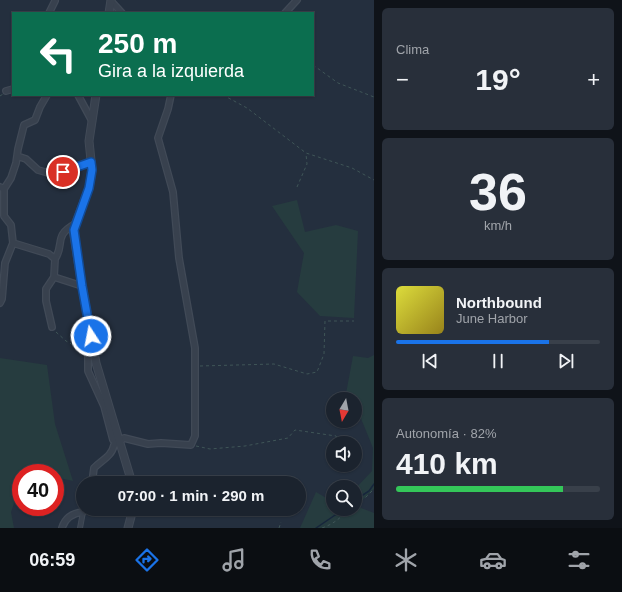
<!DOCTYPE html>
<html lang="es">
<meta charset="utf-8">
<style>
:root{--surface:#1b232e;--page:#282f3a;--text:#f1f3f6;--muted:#a0a4aa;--line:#39404a;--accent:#1a73e8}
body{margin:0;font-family:Helvetica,sans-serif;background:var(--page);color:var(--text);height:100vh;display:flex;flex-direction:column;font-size:15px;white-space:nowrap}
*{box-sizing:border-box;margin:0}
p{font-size:13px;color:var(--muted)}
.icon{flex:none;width:22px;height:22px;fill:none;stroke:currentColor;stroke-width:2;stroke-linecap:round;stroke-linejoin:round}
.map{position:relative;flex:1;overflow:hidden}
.sheet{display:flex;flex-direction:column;gap:8px;padding:8px;background:#0f1319;width:248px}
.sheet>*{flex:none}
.hud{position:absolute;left:12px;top:12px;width:302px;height:84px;border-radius:0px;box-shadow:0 1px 3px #0004,0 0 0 1px var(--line);background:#0b6e4f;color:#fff;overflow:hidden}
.needle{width:26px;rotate:190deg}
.buttons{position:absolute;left:326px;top:392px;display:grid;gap:8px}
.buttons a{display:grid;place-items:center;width:36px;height:36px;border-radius:50%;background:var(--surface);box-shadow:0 1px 3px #0004,0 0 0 1px var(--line);font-size:20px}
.speed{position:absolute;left:12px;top:464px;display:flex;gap:8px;font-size:20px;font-weight:700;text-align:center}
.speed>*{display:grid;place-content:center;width:52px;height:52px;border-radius:50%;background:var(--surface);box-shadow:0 1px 3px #0004,0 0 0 1px var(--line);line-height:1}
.speed .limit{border:6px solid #d22;background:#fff;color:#111}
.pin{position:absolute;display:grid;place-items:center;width:34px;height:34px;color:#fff;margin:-17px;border:2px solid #fff;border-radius:50%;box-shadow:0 1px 4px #0007}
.me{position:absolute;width:44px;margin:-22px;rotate:349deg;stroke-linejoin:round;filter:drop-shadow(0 0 3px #0008)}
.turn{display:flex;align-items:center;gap:14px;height:84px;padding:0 20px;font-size:18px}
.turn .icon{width:52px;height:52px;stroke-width:2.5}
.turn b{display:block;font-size:28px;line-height:34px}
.big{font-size:30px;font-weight:700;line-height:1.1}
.sheet .card{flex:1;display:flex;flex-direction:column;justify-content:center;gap:6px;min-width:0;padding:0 14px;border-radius:6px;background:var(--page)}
.sheet .dial{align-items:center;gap:0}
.dial b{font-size:52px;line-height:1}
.song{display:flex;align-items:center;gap:12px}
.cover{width:48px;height:48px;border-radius:6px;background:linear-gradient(135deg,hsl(60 70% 55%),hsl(50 70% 35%))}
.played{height:4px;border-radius:2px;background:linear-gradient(90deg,var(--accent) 75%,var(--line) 75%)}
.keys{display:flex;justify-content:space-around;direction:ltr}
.heat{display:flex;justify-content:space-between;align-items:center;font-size:22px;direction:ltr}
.charge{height:6px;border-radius:3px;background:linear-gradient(90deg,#34c759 82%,var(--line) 0)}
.trip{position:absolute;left:76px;top:476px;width:230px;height:40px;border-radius:20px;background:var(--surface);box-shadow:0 1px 3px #0004,0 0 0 1px var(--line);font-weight:700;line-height:40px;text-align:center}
.menu{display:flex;height:64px;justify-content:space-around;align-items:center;background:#0b0e12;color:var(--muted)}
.menu .icon{width:28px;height:28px}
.menu .selected{color:var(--accent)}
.menu b{font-size:18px;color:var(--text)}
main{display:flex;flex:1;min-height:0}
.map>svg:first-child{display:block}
</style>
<main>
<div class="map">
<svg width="374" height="528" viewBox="0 0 374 528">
<rect width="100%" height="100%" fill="#242f3e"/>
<path fill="#263c3f" d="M 297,200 L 305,232 L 336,225 L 358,231 L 354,318 L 320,316 L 297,292 L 304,253 L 272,206 Z
M 374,355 L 374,489 L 356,506 L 374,513 L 374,528 L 300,528 L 316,492 L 333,502 L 333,509 L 355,509 L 355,489 L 372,471 L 373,448 L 360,416 L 355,417 L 355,399 L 345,399 L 353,356 L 368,358 Z
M 0,358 L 47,365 L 55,424 L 73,481 L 55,477 L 55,473 L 21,473 L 21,484 L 11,512 L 14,528 L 0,528 Z"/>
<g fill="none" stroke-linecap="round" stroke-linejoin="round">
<path stroke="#17263c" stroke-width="1.5" d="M 355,500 L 369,491 L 374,484
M 316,528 L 344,509"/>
<g stroke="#414a57" stroke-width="6">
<path id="pedestrian" d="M 80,528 L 83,512"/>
</g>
<g stroke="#414a57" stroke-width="8">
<path id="minor" d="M 111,1 L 122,13
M 49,13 L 55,1
M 285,13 L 297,0
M 6,91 L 13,89
M 78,95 L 92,121
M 17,156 L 26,159 L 38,170 L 52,174 L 91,162
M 0,187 L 4,189 L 4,216 L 11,225 L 13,243 L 49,254 L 55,259 L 54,277 L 82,286
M 4,189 L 11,178 L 16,163 L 18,149 L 24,125 L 35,120 L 40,107 L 47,95
M 55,259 C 65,244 53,236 75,224
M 0,303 L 2,299 L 5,263 L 13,243
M 52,327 L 46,301 L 46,289 L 54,277
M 94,352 L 88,353 L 88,371 L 104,406 L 113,440 L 120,442
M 92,483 L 94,468 C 102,460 112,456 114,445 L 124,438 L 148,444 L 161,443 L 191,445 L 195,436 L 195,348 L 179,258 L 173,192 L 158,138 L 168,109 L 171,95
M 62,528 C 65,518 73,513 83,512 L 84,509"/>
</g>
<g stroke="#414a57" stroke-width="9">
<path id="tertiary" d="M 109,13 L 111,0
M 96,95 L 89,141 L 92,170 L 89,188 L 73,230 L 82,286 L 96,363 L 132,483
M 128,528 L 133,509"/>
</g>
<path stroke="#3f5557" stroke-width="1" stroke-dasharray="3 3" stroke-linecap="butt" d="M 313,65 L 338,83 L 374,97
M 223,95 L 247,108 L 306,153 L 352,168 L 374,180
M 0,96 L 3,94
M 297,187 L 307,164 L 306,154
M 56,332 L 66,341 L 84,351
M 200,366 L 274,364 L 307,374 L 317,372 L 324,354 L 325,321 L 354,321
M 196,446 L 210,449 L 245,446 L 288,438 L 295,430 L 336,436 L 339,440 L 339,443
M 355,503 L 365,498 L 374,489
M 279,528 L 281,522
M 322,528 C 333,524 340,519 348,509"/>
<use href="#pedestrian" stroke="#38414e" stroke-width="4"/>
<use href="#minor" stroke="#38414e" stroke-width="5.5"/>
<use href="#tertiary" stroke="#38414e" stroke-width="7"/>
</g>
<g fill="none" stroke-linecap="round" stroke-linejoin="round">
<g stroke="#114b97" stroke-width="10">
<path id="route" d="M 63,172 L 91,162 L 92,170 L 89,188 L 74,230 L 82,286 L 91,336"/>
</g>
<use href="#route" stroke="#1a73e8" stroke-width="7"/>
</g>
</svg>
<div class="buttons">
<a><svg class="needle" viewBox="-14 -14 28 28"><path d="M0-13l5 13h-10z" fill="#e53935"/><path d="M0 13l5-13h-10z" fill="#a0a4aa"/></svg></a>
<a><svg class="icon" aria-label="sound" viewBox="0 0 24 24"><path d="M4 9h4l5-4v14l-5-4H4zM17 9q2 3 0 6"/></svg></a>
<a><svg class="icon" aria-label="search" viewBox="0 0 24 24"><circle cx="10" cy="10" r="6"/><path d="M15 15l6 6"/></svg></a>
</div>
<div class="speed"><div class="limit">40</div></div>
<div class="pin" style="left:63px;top:172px;background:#d93025"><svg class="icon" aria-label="arrive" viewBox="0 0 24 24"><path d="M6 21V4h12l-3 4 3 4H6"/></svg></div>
<svg class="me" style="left:91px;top:336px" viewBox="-20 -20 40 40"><circle r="17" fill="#1a73e8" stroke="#fff" stroke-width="3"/><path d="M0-11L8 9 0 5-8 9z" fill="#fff"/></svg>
<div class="trip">07:00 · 1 min · 290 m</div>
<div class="hud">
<div class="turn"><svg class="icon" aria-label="left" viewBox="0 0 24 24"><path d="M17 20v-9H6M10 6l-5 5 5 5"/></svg><div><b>250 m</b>Gira a la izquierda</div></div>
</div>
</div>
<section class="sheet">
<div class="card"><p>Clima</p>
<div class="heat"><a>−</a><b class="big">19°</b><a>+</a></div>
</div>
<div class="card dial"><b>36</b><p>km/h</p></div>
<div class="card">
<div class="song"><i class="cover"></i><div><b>Northbound</b><p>June Harbor</p></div></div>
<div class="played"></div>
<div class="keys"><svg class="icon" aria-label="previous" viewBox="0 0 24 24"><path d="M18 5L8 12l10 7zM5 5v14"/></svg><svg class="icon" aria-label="pause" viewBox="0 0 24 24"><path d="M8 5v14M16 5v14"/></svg><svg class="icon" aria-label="next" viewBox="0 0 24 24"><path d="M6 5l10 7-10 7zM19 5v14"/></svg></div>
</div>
<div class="card"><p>Autonomía · 82%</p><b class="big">410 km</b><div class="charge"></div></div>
</section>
</main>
<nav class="menu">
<b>06:59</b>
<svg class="icon selected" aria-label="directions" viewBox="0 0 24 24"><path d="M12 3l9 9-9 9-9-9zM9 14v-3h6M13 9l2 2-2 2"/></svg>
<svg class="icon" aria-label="music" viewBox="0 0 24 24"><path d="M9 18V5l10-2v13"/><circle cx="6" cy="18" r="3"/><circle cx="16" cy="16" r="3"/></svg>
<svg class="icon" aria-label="phone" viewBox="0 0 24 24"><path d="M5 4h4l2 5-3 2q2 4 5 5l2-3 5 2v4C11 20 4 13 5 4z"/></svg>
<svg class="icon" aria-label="climate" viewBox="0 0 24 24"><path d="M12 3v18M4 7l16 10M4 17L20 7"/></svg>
<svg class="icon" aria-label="car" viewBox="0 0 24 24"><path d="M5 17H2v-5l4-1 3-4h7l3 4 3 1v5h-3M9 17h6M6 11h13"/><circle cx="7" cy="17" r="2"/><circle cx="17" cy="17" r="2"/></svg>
<svg class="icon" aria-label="filters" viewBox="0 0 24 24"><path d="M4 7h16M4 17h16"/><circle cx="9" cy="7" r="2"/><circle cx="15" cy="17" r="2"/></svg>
</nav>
